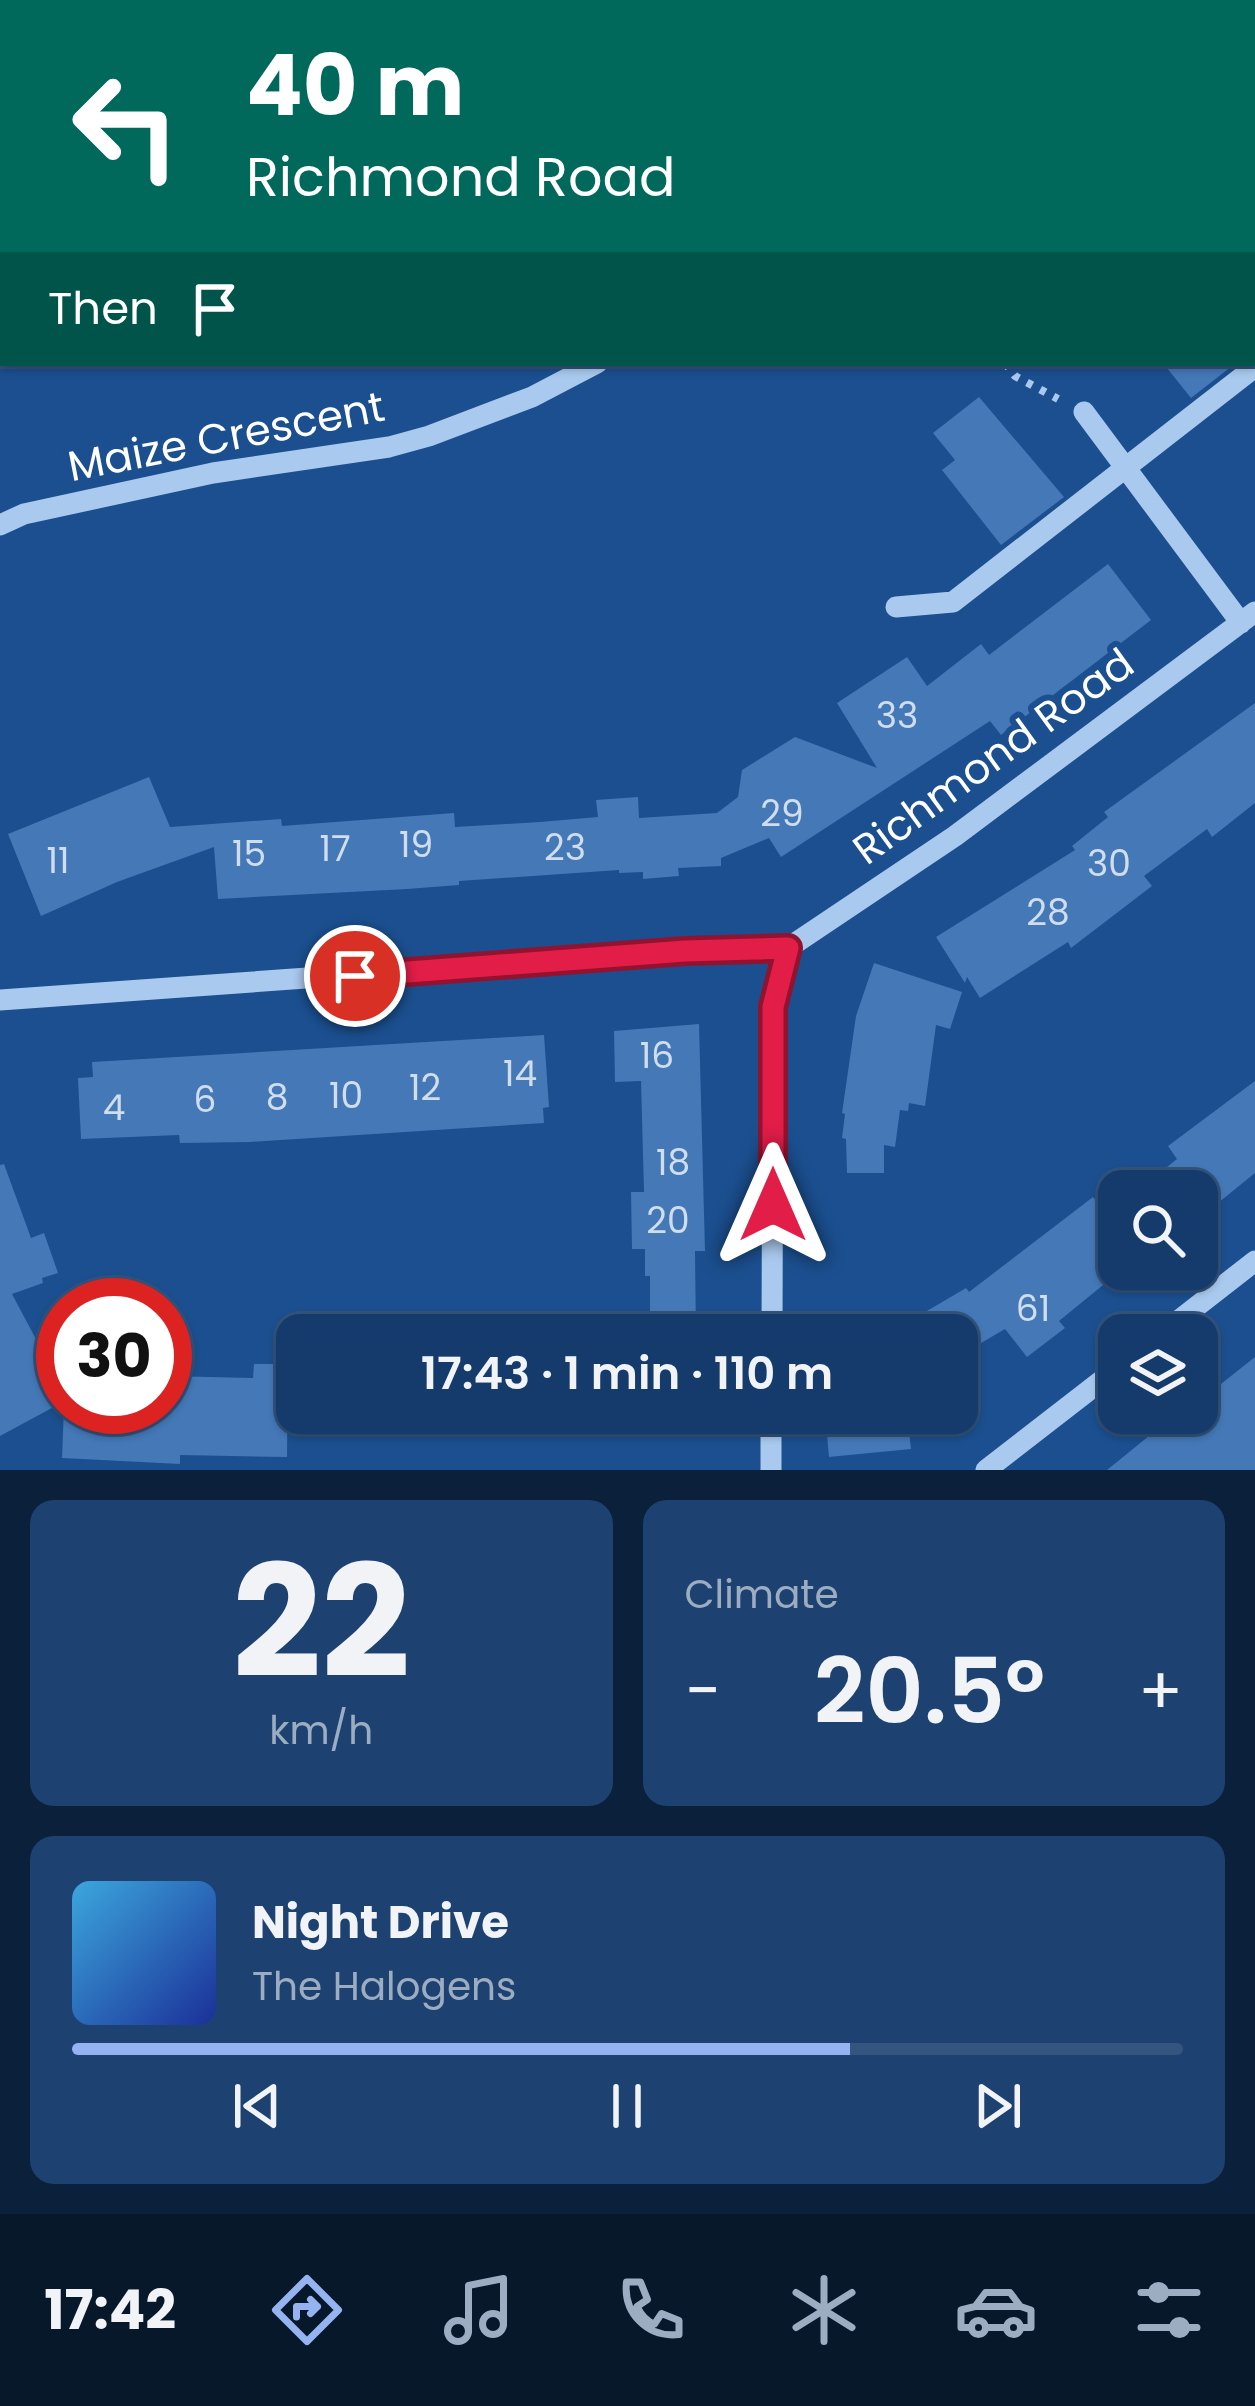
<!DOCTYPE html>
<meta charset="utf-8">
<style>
:root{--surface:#143b6b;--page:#1d4271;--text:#f1f3f6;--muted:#9dadc1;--line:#33557e;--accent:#95b2f1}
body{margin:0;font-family:Poppins,sans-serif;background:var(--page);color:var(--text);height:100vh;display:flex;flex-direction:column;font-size:45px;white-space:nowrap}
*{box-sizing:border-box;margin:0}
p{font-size:39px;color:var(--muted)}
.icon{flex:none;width:66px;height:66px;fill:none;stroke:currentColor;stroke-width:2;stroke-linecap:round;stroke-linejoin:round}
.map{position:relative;height:1470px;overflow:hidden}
.sheet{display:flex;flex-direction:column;gap:30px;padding:30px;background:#0b203b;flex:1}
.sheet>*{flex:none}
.hud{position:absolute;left:0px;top:0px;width:1257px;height:366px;box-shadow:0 3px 9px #0004,0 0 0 3px var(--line);background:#00695c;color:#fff;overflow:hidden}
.tools{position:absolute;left:1098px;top:1170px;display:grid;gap:24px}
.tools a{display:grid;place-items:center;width:120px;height:120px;border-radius:24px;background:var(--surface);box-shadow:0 3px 9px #0004,0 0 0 3px var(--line);font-size:60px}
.speed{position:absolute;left:36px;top:1278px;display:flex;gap:24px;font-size:60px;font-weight:700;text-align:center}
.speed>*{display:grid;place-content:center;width:156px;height:156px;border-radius:50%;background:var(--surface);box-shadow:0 3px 9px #0004,0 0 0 3px var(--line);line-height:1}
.speed .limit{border:18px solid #d22;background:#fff;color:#111}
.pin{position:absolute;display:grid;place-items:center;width:102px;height:102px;color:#fff;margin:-51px;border:6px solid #fff;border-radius:50%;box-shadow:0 3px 12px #0007}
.me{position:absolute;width:132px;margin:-66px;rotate:0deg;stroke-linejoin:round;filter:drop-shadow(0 0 9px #0008)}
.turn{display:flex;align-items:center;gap:42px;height:252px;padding:0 48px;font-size:54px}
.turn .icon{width:156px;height:156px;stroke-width:2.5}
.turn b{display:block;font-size:84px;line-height:102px}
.then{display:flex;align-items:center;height:114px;padding:0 48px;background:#0003;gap:24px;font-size:45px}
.big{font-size:90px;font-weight:600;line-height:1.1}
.sheet .tile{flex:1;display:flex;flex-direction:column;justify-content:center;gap:18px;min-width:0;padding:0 42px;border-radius:24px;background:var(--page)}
.sheet .dial{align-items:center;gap:0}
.dial b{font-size:156px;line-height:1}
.song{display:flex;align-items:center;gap:36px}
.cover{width:144px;height:144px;border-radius:18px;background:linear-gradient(135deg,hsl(200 70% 55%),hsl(230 70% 35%))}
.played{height:12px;border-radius:6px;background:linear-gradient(90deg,var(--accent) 70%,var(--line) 70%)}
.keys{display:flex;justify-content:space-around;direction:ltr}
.heat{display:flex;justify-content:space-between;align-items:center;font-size:66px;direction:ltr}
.sheet .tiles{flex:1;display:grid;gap:30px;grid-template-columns:1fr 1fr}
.tile:last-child{grid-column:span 2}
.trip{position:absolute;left:276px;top:1314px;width:702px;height:120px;border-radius:24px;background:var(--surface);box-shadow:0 3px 9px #0004,0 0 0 3px var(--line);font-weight:600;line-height:120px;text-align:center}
.dock{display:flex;height:192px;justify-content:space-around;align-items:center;background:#08182b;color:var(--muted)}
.dock .icon{width:84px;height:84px}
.dock .current{color:var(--accent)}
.dock b{font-size:54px;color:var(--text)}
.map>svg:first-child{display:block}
</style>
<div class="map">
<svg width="1255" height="1470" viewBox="0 0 1255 1470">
<rect width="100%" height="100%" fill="#1b4f8f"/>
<path fill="#4478b7" d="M 1163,363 L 1236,363 L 1191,398 Z
M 979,397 L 1064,497 L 1001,545 L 942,470 L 955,460 L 933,433 Z
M 1108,564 L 1151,620 L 1001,735 L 990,721 L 781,857 L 769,838 L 721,858 L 721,866 L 678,868 L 679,876 L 643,879 L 643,872 L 619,873 L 619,870 L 459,881 L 459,885 L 407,889 L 218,899 L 214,847 L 117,882 L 41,916 L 8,834 L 149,777 L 170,827 L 281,819 L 282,826 L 454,813 L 455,827 L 540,822 L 598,817 L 596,800 L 638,797 L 639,818 L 717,813 L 738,797 L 742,770 L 795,737 L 877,768 L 837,703 L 907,657 L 927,686 L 981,644 L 989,655 Z
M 1255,703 L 1255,803 L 1212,837 L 1207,829 L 1144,876 L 1152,886 L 1071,948 L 1068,942 L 980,998 L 967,977 L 965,983 L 936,937 L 1075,850 L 1072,846 L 1108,817 L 1104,812 Z
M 874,963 L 962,992 L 950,1029 L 936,1025 L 925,1106 L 909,1103 L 908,1111 L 900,1110 L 895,1147 L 884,1145 L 884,1173 L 847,1173 L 846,1139 L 842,1138 L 845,1114 L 842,1113 L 856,1016 Z
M 699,1024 L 705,1251 L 695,1251 L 696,1335 L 650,1335 L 650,1276 L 645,1276 L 645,1249 L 632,1249 L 631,1192 L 644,1192 L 641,1081 L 615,1082 L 614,1031 Z
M 544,1035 L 549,1107 L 543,1108 L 544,1123 L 250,1142 L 180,1143 L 179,1135 L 81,1139 L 78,1078 L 93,1077 L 92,1062 Z
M 1255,1081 L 1255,1173 L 1197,1220 L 1197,1191 L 1137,1191 L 1177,1159 L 1168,1146 Z
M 4,1164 L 31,1238 L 44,1233 L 58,1273 L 42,1278 L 43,1283 L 12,1294 L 63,1390 L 63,1402 L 0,1436 L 0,1165 Z
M 1093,1197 L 1119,1229 L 1119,1272 L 1059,1321 L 1065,1328 L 1027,1357 L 1005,1329 L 957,1357 L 957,1335 L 886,1335 L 966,1288 L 969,1292 Z
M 1255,1357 L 1255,1470 L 1107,1470 L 1160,1427 L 1163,1430 L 1185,1413 L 1197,1413 L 1197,1403 Z
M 254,1364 L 288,1364 L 287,1457 L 180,1455 L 180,1464 L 62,1458 L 64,1407 L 165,1407 L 165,1376 L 253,1378 Z
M 825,1413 L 907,1413 L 911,1449 L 829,1457 Z"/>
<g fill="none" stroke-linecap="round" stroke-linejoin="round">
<path stroke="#a9c9ee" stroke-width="8" stroke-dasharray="6 9" stroke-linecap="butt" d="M 89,0 L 91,3
M 679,0 L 681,3
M 1005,363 L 1015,376 L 1058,399"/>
<path stroke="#a9c9ee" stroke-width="21" d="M 620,0 L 621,3
M 357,3 L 365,0
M 0,134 L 3,133
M 1084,412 L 1241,623
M 0,525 L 24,514 L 213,473 L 389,447 L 429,436 L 532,397 L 597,363
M 896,607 L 953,602 L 1255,367
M 0,1000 L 685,951 L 788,948
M 772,1335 L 773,1007 L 788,948 L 955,836 L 1255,612
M 1160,1335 L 1255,1261
M 771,1470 L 771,1413
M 986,1470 L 1119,1367"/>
</g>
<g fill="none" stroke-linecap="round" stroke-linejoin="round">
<g stroke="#92132f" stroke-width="30">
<path id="route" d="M 355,976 L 685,951 L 788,948 L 773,1007 L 773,1205"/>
</g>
<use href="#route" stroke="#e11d48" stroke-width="21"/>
</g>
<g text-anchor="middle" stroke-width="12" stroke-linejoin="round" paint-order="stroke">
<g font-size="36" fill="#d0dded">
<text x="897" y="728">33</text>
<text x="782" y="826">29</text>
<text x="416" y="857">19</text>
<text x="565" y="860">23</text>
<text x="335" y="861">17</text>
<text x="249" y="866">15</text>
<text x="58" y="873">11</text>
<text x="1109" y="876">30</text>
<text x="1048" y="925">28</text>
<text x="657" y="1068">16</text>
<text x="520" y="1086">14</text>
<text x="425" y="1100">12</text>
<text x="346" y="1108">10</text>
<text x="277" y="1110">8</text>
<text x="205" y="1112">6</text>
<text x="114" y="1120">4</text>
<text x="673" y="1175">18</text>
<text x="668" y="1233">20</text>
<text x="1033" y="1321">61</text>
</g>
<g font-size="42" fill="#fff" stroke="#1b4f8f">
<text transform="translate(226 436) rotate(-11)" y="15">Maize Crescent</text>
<text transform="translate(993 756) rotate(-36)" y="15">Richmond Road</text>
</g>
</g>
</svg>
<div class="tools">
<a><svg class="icon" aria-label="search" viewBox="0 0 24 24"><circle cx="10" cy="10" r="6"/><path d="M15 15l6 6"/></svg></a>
<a><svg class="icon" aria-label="layers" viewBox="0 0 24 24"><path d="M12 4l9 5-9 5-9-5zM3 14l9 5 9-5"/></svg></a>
</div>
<div class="speed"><div class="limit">30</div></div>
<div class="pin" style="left:355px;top:976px;background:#d93025"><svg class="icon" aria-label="arrive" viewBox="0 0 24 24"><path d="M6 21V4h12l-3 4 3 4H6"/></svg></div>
<svg class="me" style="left:773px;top:1205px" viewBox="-20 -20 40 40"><path d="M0-17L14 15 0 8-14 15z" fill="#e11d48" stroke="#fff" stroke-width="4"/></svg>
<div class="trip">17:43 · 1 min · 110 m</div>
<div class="hud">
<div class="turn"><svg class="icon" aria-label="left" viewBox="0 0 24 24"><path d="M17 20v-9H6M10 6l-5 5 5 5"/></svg><div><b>40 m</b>Richmond Road</div></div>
<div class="then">Then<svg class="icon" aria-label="arrive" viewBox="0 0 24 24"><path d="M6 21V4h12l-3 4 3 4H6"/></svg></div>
</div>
</div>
<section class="sheet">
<div class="tiles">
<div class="tile dial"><b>22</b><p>km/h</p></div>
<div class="tile"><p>Climate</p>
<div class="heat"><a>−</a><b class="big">20.5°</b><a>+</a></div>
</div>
<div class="tile">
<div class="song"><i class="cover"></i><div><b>Night Drive</b><p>The Halogens</p></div></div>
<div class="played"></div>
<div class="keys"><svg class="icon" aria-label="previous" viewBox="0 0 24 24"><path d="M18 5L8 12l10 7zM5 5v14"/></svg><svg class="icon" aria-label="pause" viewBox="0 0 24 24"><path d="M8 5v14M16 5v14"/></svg><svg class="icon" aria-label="next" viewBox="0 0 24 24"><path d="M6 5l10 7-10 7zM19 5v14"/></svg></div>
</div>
</div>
</section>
<nav class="dock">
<b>17:42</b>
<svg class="icon current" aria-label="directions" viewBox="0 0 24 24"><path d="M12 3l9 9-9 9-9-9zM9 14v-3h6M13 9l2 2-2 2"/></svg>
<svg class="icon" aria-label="music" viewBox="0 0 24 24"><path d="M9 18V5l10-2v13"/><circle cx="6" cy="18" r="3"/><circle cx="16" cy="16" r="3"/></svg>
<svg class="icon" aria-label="phone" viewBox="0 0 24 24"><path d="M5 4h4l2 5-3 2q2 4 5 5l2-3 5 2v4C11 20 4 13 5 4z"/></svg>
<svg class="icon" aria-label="climate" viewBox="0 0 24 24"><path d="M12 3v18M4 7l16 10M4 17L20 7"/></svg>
<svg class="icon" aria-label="car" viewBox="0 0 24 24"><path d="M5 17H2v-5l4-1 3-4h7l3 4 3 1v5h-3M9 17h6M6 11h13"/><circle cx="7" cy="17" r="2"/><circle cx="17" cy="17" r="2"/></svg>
<svg class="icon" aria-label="filters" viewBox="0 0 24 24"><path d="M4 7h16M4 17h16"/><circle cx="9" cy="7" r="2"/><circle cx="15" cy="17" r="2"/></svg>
</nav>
